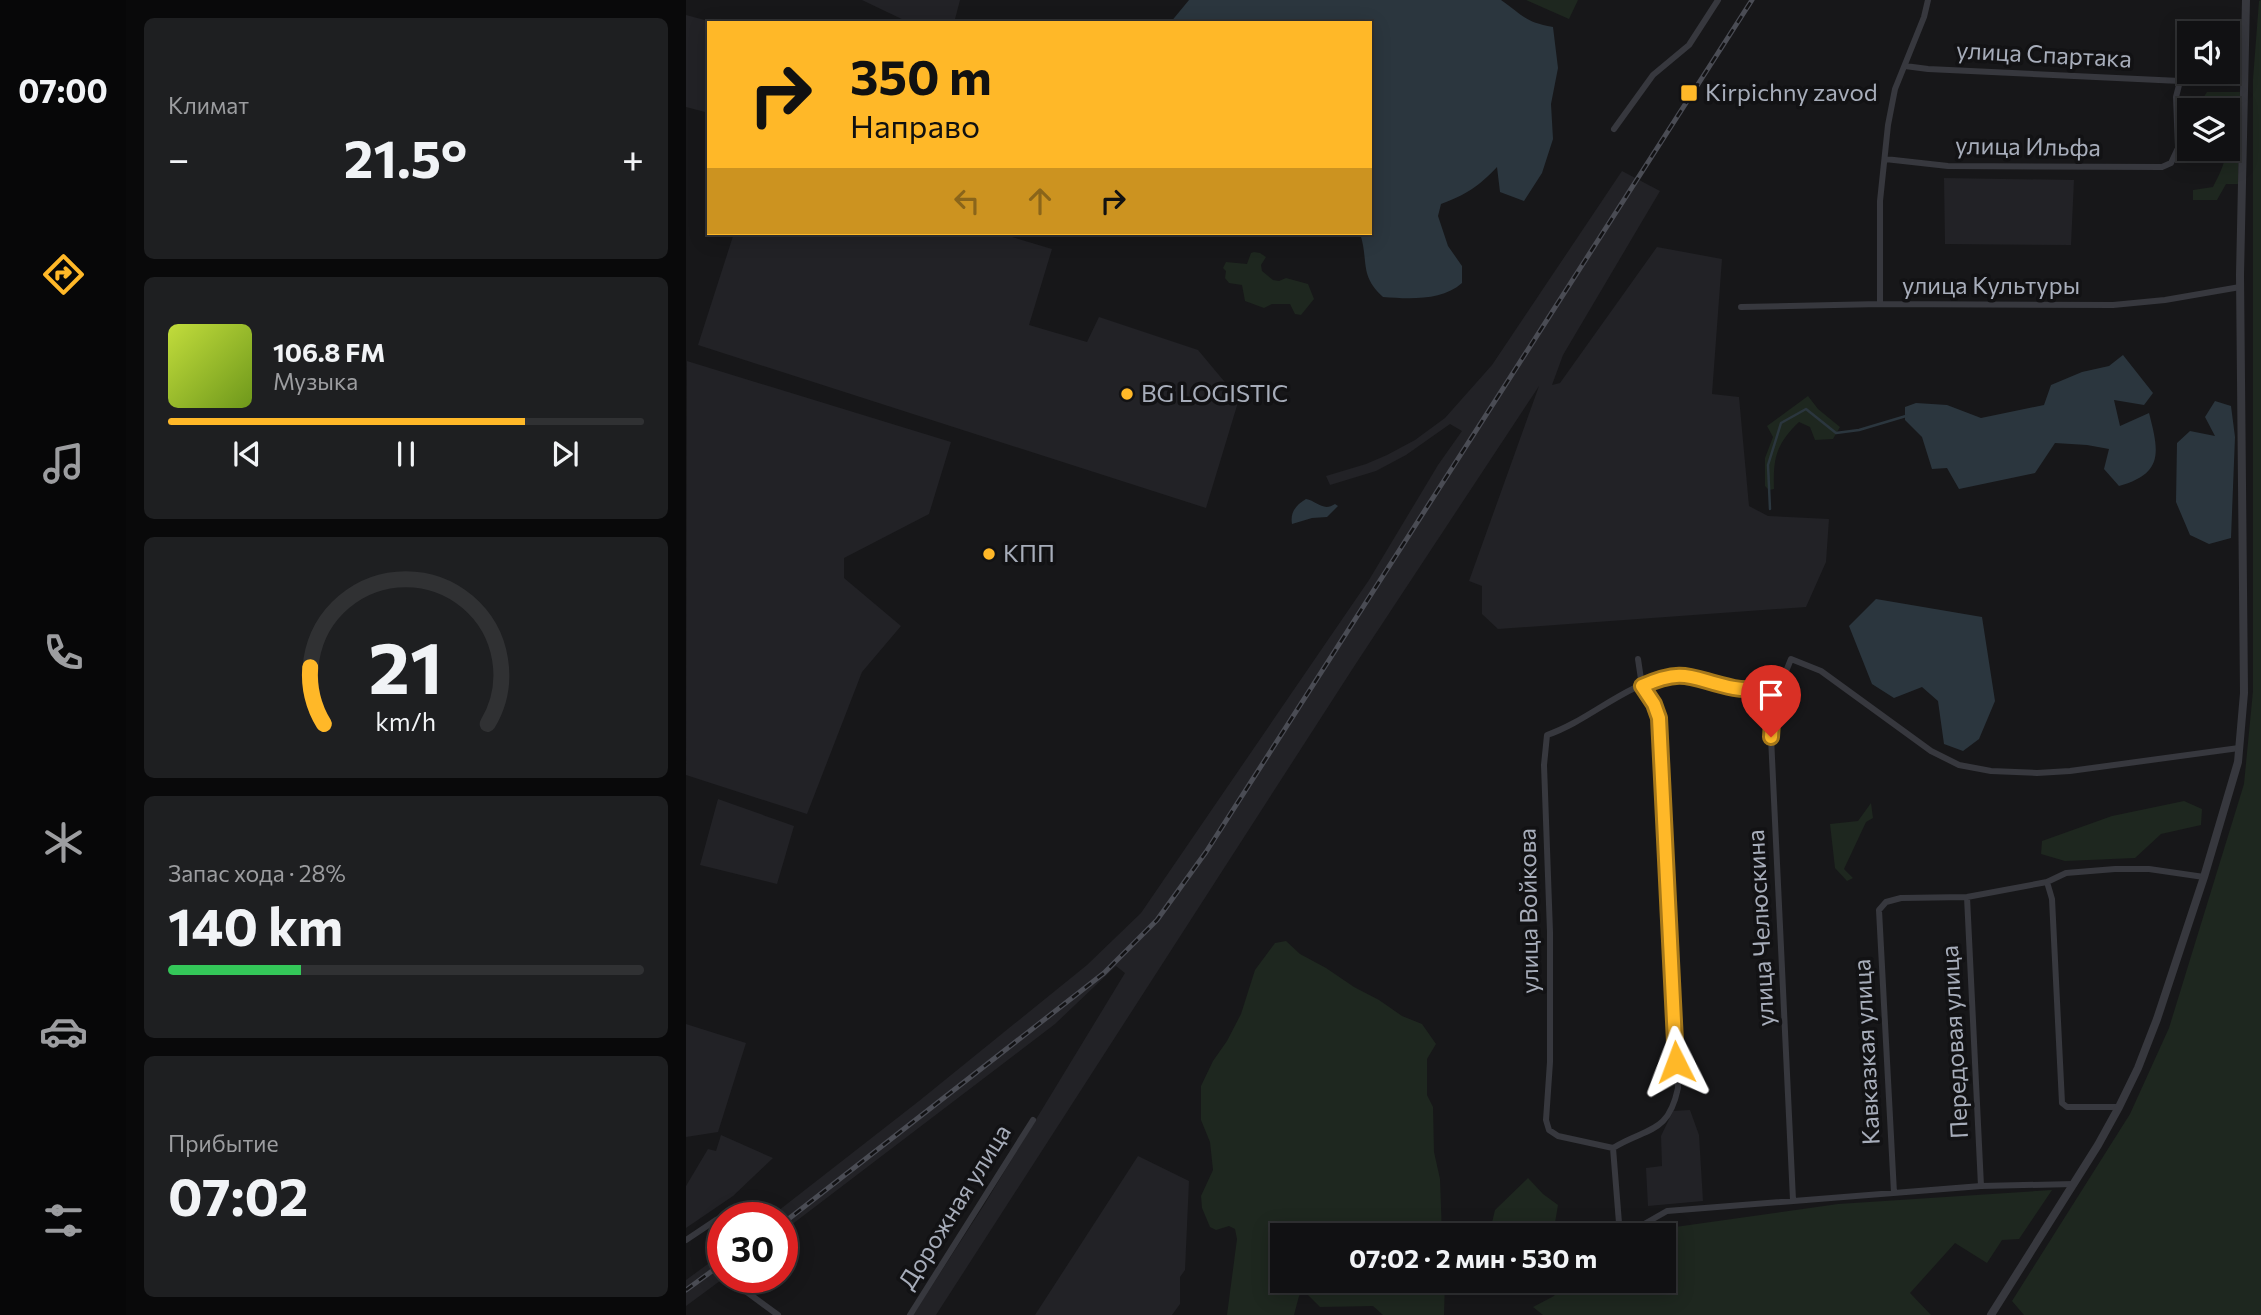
<!DOCTYPE html>
<html lang="ru">
<meta charset="utf-8">
<style>
:root{--surface:#111113;--page:#1e1f21;--text:#f1f3f6;--muted:#9c9da0;--line:#303133;--accent:#ffb828}
body{margin:0;font-family:Commissioner,sans-serif;background:var(--page);color:var(--text);height:100vh;display:flex;flex-direction:column;font-size:26px;white-space:nowrap}
*{box-sizing:border-box;margin:0}
p{font-size:23px;color:var(--muted)}
.icon{flex:none;width:38px;height:38px;fill:none;stroke:currentColor;stroke-width:2;stroke-linecap:round;stroke-linejoin:round}
.map{position:relative;flex:1;overflow:hidden}
.details{display:flex;flex-direction:column;gap:18px;padding:18px;background:#09090a;width:560px}
.details>*{flex:none}
.top-card{position:absolute;left:21px;top:21px;width:665px;height:214px;border-radius:0px;box-shadow:0 4px 18px #0003,0 0 0 2px var(--line);background:#ffb828;color:#111;overflow:hidden}
.controls{position:absolute;left:1491px;top:21px;display:grid;gap:14px}
.controls a{display:grid;place-items:center;width:63px;height:63px;border-radius:0px;background:var(--surface);box-shadow:0 4px 18px #0003,0 0 0 2px var(--line);font-size:35px}
.speed{position:absolute;left:21px;top:1202px;display:flex;gap:14px;font-size:35px;font-weight:700;text-align:center}
.speed>*{display:grid;place-content:center;width:91px;height:91px;border-radius:50%;background:var(--surface);box-shadow:0 4px 18px #0003,0 0 0 2px var(--line);line-height:1}
.speed .limit{border:10px solid #d22;background:#fff;color:#111}
.pin{position:absolute;display:grid;place-items:center;width:60px;height:60px;color:#fff;margin:-72px -30px;border-radius:50% 50% 50% 0;rotate:-45deg;box-shadow:0 0 7px #0007}
.pin .icon{rotate:45deg}
.me{position:absolute;width:77px;margin:-38px;rotate:357deg;stroke-linejoin:round;filter:drop-shadow(0 0 5px #0008)}
.turn{display:flex;align-items:center;gap:24px;height:147px;padding:0 28px;font-size:32px}
.turn .icon{width:91px;height:91px;stroke-width:2.5}
.turn b{display:block;font-size:49px;line-height:60px}
.lanes{display:flex;align-items:center;height:66px;padding:0 28px;background:#0003;justify-content:center;gap:35px;direction:ltr}
.lanes .off{opacity:.35}
.big{font-size:52px;font-weight:700;line-height:1.1}
.details .widget{flex:1;display:flex;flex-direction:column;justify-content:center;gap:10px;min-width:0;padding:0 24px;border-radius:10px;background:var(--page)}
.details .dial{align-items:center;gap:0}
.dial svg{height:182px;overflow:visible;fill:none;stroke:var(--line);stroke-width:7;stroke-linecap:round;text-anchor:middle}
.dial text{fill:var(--text);stroke:none}
.song{display:flex;align-items:center;gap:21px}
.cover{width:84px;height:84px;border-radius:10px;background:linear-gradient(135deg,hsl(70 70% 55%),hsl(80 70% 35%))}
.played{height:7px;border-radius:4px;background:linear-gradient(90deg,var(--accent) 75%,var(--line) 75%)}
.keys{display:flex;justify-content:space-around;direction:ltr}
.heat{display:flex;justify-content:space-between;align-items:center;font-size:38px;direction:ltr}
.charge{height:10px;border-radius:5px;background:linear-gradient(90deg,#34c759 28%,var(--line) 0)}
.trip{position:absolute;left:584px;top:1223px;width:406px;height:70px;border-radius:0px;background:var(--surface);box-shadow:0 4px 18px #0003,0 0 0 2px var(--line);font-weight:700;line-height:70px;text-align:center}
main{display:flex;flex:1;min-height:0}
.tabs{display:flex;flex-direction:column;width:126px;justify-content:space-around;align-items:center;background:#070708;color:var(--muted)}
.tabs .icon{width:49px;height:49px}
.tabs .active{color:var(--accent)}
.tabs b{font-size:32px;color:var(--text)}
.map>svg:first-child{display:block}
</style>
<main>
<nav class="tabs">
<b>07:00</b>
<svg class="icon active" aria-label="directions" viewBox="0 0 24 24"><path d="M12 3l9 9-9 9-9-9zM9 14v-3h6M13 9l2 2-2 2"/></svg>
<svg class="icon" aria-label="music" viewBox="0 0 24 24"><path d="M9 18V5l10-2v13"/><circle cx="6" cy="18" r="3"/><circle cx="16" cy="16" r="3"/></svg>
<svg class="icon" aria-label="phone" viewBox="0 0 24 24"><path d="M5 4h4l2 5-3 2q2 4 5 5l2-3 5 2v4C11 20 4 13 5 4z"/></svg>
<svg class="icon" aria-label="climate" viewBox="0 0 24 24"><path d="M12 3v18M4 7l16 10M4 17L20 7"/></svg>
<svg class="icon" aria-label="car" viewBox="0 0 24 24"><path d="M5 17H2v-5l4-1 3-4h7l3 4 3 1v5h-3M9 17h6M6 11h13"/><circle cx="7" cy="17" r="2"/><circle cx="17" cy="17" r="2"/></svg>
<svg class="icon" aria-label="filters" viewBox="0 0 24 24"><path d="M4 7h16M4 17h16"/><circle cx="9" cy="7" r="2"/><circle cx="15" cy="17" r="2"/></svg>
</nav>
<section class="details">
<div class="widget"><p>Климат</p>
<div class="heat"><a>−</a><b class="big">21.5°</b><a>+</a></div>
</div>
<div class="widget">
<div class="song"><i class="cover"></i><div><b>106.8 FM</b><p>Музыка</p></div></div>
<div class="played"></div>
<div class="keys"><svg class="icon" aria-label="previous" viewBox="0 0 24 24"><path d="M18 5L8 12l10 7zM5 5v14"/></svg><svg class="icon" aria-label="pause" viewBox="0 0 24 24"><path d="M8 5v14M16 5v14"/></svg><svg class="icon" aria-label="next" viewBox="0 0 24 24"><path d="M6 5l10 7-10 7zM19 5v14"/></svg></div>
</div>
<div class="widget dial"><svg viewBox="0 0 100 80">
<path d="M14 69A42 42 0 1 1 86 69"/>
<path d="M14 69A42 42 0 0 1 8 44" stroke="#ffb828"/>
<text x="50" y="56" font-size="32" font-weight="700">21</text>
<text x="50" y="72" font-size="11">km/h</text>
</svg></div>
<div class="widget"><p>Запас хода · 28%</p><b class="big">140 km</b><div class="charge"></div></div>
<div class="widget"><p>Прибытие</p><b class="big">07:02</b></div>
</section>
<div class="map">
<svg width="1575" height="1315" viewBox="0 0 1575 1315">
<rect width="100%" height="100%" fill="#171719"/>
<path fill="#222226" d="M 176,0 L 274,0 L 268,23 L 224,23 Z
M 0,15 L 30,23 L 23,23 L 23,113 L 0,107 Z
M 936,171 L 974,191 L 877,355 L 866,385 L 874,383 L 971,247 L 1036,259 L 1026,394 L 1053,397 L 1063,506 L 1082,516 L 1143,519 L 1140,562 L 1120,607 L 812,629 L 796,614 L 796,586 L 783,581 L 853,386 L 669,665 L 250,1315 L 227,1315 L 298,1205 L 439,973 L 430,966 L 369,1024 L 96,1232 L 96,1218 L 83,1218 L 233,1101 L 401,965 L 455,913 L 683,580 L 752,465 L 776,431 L 764,424 L 720,455 L 690,471 L 644,485 L 640,476 L 680,464 L 701,455 L 729,440 L 759,418 L 806,365 Z
M 1258,178 L 1388,180 L 1385,245 L 1259,244 Z
M 48,233 L 313,233 L 366,249 L 343,325 L 401,342 L 413,317 L 512,350 L 553,399 L 520,508 L 12,345 Z
M 1,361 L 265,442 L 243,514 L 158,558 L 158,578 L 215,626 L 176,672 L 121,814 L 0,775 Z
M 32,799 L 108,826 L 91,884 L 14,865 Z
M 0,1024 L 60,1043 L 32,1132 L 0,1137 Z
M 1004,1110 L 1013,1135 L 1017,1201 L 962,1206 L 960,1168 L 976,1166 L 975,1136 L 987,1111 Z
M 35,1135 L 87,1158 L 47,1196 L 0,1228 L 0,1186 L 22,1149 L 30,1151 Z
M 452,1156 L 503,1181 L 499,1270 L 494,1277 L 494,1304 L 486,1315 L 349,1315 Z
M 37,1253 L 38,1278 L 0,1306 L 0,1280 Z"/>
<path fill="#1e271f" d="M 840,0 L 892,0 L 883,19 Z
M 1575,0 L 1575,1315 L 1338,1315 L 1326,1301 L 1444,1114 L 1483,1028 L 1558,784 L 1567,691 L 1567,79 L 1573,1 Z
M 1521,92 L 1554,92 L 1552,184 L 1540,184 L 1531,200 L 1507,200 L 1507,190 L 1527,187 C 1544,156 1542,144 1542,110 L 1509,110 Z
M 568,252 L 574,253 L 580,257 L 575,265 L 576,271 L 587,280 L 593,281 L 600,278 L 622,284 L 628,299 L 615,315 L 609,314 L 604,304 L 586,304 L 578,308 L 559,301 L 556,285 L 543,283 L 539,278 L 540,271 L 537,268 L 540,262 L 561,264 L 565,253 Z
M 1122,396 L 1132,409 L 1154,427 L 1147,439 L 1129,440 L 1124,427 L 1113,422 C 1090,444 1087,458 1088,489 L 1083,490 L 1079,486 L 1079,458 L 1087,437 L 1081,426 Z
M 1498,801 L 1516,809 L 1515,825 L 1475,834 L 1449,858 L 1379,861 L 1355,854 L 1356,841 L 1426,816 Z
M 1185,803 L 1187,818 L 1180,822 L 1158,869 L 1167,878 L 1161,881 L 1149,868 L 1144,824 L 1172,821 Z
M 600,941 L 614,954 L 640,968 L 668,987 L 693,1000 L 716,1016 L 736,1024 L 750,1044 L 741,1059 L 741,1095 L 747,1107 L 748,1152 L 754,1179 L 756,1235 L 597,1236 L 597,1281 L 759,1281 L 758,1315 L 697,1315 L 687,1306 L 634,1307 L 617,1290 L 613,1296 L 608,1315 L 541,1315 L 551,1239 L 549,1229 L 543,1226 L 530,1230 L 524,1227 L 516,1208 L 515,1196 L 527,1170 L 524,1142 L 515,1120 L 515,1086 L 527,1061 L 541,1041 L 555,1014 L 569,970 L 589,943 Z
M 842,1178 L 857,1194 L 872,1205 L 867,1235 L 833,1235 L 835,1226 L 828,1222 L 825,1235 L 803,1235 L 809,1210 Z
M 1366,1190 L 1333,1239 L 1316,1240 L 1301,1263 L 1269,1243 L 1224,1293 L 1245,1315 L 857,1315 L 847,1307 L 868,1296 L 880,1281 L 978,1281 L 978,1236 L 964,1235 L 982,1228 L 1152,1204 Z"/>
<path fill="#2b363e" d="M 503,0 L 815,0 C 837,15 838,22 867,27 L 872,68 L 865,104 L 867,139 L 856,173 L 838,201 L 814,192 L 811,167 C 793,186 780,195 755,204 L 752,216 L 762,246 L 776,266 L 776,283 C 756,301 723,299 697,297 C 673,275 683,262 674,233 L 684,233 L 684,23 L 484,23 Z
M 1437,355 L 1467,393 L 1458,405 L 1428,400 L 1434,426 L 1463,413 C 1473,452 1478,473 1433,486 L 1418,469 L 1423,449 L 1401,445 L 1369,443 L 1349,473 L 1273,489 L 1261,468 L 1246,469 L 1236,437 L 1219,420 L 1219,407 L 1230,403 L 1261,405 L 1295,418 L 1358,405 L 1365,385 L 1396,372 L 1423,366 Z
M 1529,401 L 1545,406 L 1549,437 L 1545,538 L 1523,544 L 1504,535 L 1490,502 L 1491,443 L 1504,431 L 1529,436 L 1519,417 Z
M 620,499 C 631,501 637,512 649,504 L 652,506 L 641,517 L 626,518 L 606,524 C 604,512 610,505 620,499 Z
M 1190,599 L 1296,617 L 1309,701 L 1293,739 L 1277,751 L 1258,744 L 1252,701 L 1236,687 L 1208,698 L 1186,684 L 1163,626 Z"/>
<g fill="none" stroke-linecap="round" stroke-linejoin="round">
<path stroke="#2b363e" stroke-width="2.5" d="M 1084,509 L 1082,465 L 1095,423 L 1120,409 L 1150,433 L 1173,430 L 1220,416"/>
<path stroke="#37383e" stroke-width="6" d="M 1219,66 L 1242,69 L 1494,81
M 1542,71 L 1559,67
M 928,129 L 967,75 L 1003,45 L 1032,0
M 1199,159 L 1262,166 L 1476,167 L 1485,163 L 1492,148 L 1490,97 L 1494,81 L 1537,72
M 1194,304 L 1194,201 L 1202,125 L 1209,89 L 1238,17 L 1242,0
M 1055,307 L 1194,304 L 1427,305 L 1479,300 L 1554,287
M 1093,687 C 1079,688 1064,690 1050,688 C 1028,685 1009,672 987,676 C 940,682 905,720 861,735 L 858,765 L 864,932 L 864,1062 L 860,1120 L 863,1130 L 872,1136 L 927,1148 L 933,1223 L 938,1230 L 946,1231 L 981,1211 L 1295,1186 L 1388,1184
M 1361,882 L 1366,899 L 1376,1103 L 1381,1107 L 1433,1107
M 1281,897 L 1295,1186
M 927,1148 C 961,1127 982,1135 992,1088 L 973,718 L 968,704 L 956,686 L 952,659
M 1208,1193 L 1193,910 L 1200,902 L 1215,898 L 1281,897 L 1361,882 L 1380,873 L 1429,869 L 1463,869 L 1518,877
M 1107,1200 L 1085,737 C 1086,709 1094,685 1105,659 L 1135,671 L 1245,751 L 1273,765 L 1305,771 L 1351,773 L 1384,771 L 1553,748
M 0,1240 L 30,1220 L 51,1210
M 46,1281 L 92,1315
M 224,1315 L 347,1120"/>
<path stroke="#37383e" stroke-width="8" d="M 1305,1315 L 1412,1145 L 1433,1107 L 1452,1068 L 1471,1019 L 1518,877 L 1552,762 L 1558,693 L 1554,275 L 1560,0"/>
<g stroke="#4a4c54" stroke-width="5">
<path id="rail" d="M 96,1224 L 418,973 L 471,920 L 520,852 L 1066,0
M 0,1290 L 37,1263"/>
</g>
<use href="#rail" stroke="#121214" stroke-width="2.5" stroke-dasharray="8" stroke-linecap="butt"/>
</g>
<g fill="none" stroke-linecap="round" stroke-linejoin="round">
<g stroke="#a6781a" stroke-width="18">
<path id="route" d="M 990,1062 L 973,718 L 968,704 L 956,686 C 1001,666 1006,680 1048,688 C 1063,691 1078,688 1093,687 L 1087,707 L 1085,737"/>
</g>
<use href="#route" stroke="#ffb828" stroke-width="12"/>
</g>
<g fill="#ffb828" stroke="#121214" stroke-width="2.5">
<rect x="994" y="84" width="18" height="18" rx="3.5"/>
<circle cx="441" cy="394" r="7"/>
<circle cx="303" cy="554" r="7"/>
</g>
<g text-anchor="middle" stroke-width="7" stroke-linejoin="round" paint-order="stroke">
<g font-size="24" fill="#a7adba" stroke="#121214">
<text transform="translate(1358 55) rotate(3)" y="8">улица Спартака</text>
<text transform="translate(1342 147) rotate(1)" y="8">улица Ильфа</text>
<text x="1305" y="294">улица Культуры</text>
<text transform="translate(843 911) rotate(-91)" y="8">улица Войкова</text>
<text transform="translate(1075 928) rotate(-93)" y="8">улица Челюскина</text>
<text transform="translate(1269 1042) rotate(-93)" y="8">Передовая улица</text>
<text transform="translate(1181 1052) rotate(-93)" y="8">Кавказкая улица</text>
<text transform="translate(269 1207) rotate(-58)" y="8">Дорожная улица</text>
</g>
<g font-size="24" fill="#a7adba" stroke="#121214" text-anchor="start">
<text x="1019" y="101">Kirpichny zavod</text>
<text x="455" y="402">BG LOGISTIC</text>
<text x="317" y="562">КПП</text>
</g>
</g>
</svg>
<div class="controls">
<a><svg class="icon" aria-label="sound" viewBox="0 0 24 24"><path d="M4 9h4l5-4v14l-5-4H4zM17 9q2 3 0 6"/></svg></a>
<a><svg class="icon" aria-label="layers" viewBox="0 0 24 24"><path d="M12 4l9 5-9 5-9-5zM3 14l9 5 9-5"/></svg></a>
</div>
<div class="speed"><div class="limit">30</div></div>
<div class="pin" style="left:1085px;top:737px;background:#d93025"><svg class="icon" aria-label="arrive" viewBox="0 0 24 24"><path d="M6 21V4h12l-3 4 3 4H6"/></svg></div>
<svg class="me" style="left:990px;top:1062px" viewBox="-20 -20 40 40"><path d="M0-17L14 15 0 8-14 15z" fill="#ffb828" stroke="#fff" stroke-width="4"/></svg>
<div class="trip">07:02 · 2 мин · 530 m</div>
<div class="top-card">
<div class="turn"><svg class="icon" aria-label="right" viewBox="0 0 24 24"><path d="M7 20v-9h11M14 6l5 5-5 5"/></svg><div><b>350 m</b>Направо</div></div>
<div class="lanes"><svg class="icon off" aria-label="left" viewBox="0 0 24 24"><path d="M17 20v-9H6M10 6l-5 5 5 5"/></svg><svg class="icon off" aria-label="ahead" viewBox="0 0 24 24"><path d="M12 20V5M6 11l6-6 6 6"/></svg><svg class="icon" aria-label="right" viewBox="0 0 24 24"><path d="M7 20v-9h11M14 6l5 5-5 5"/></svg></div>
</div>
</div>
</main>
